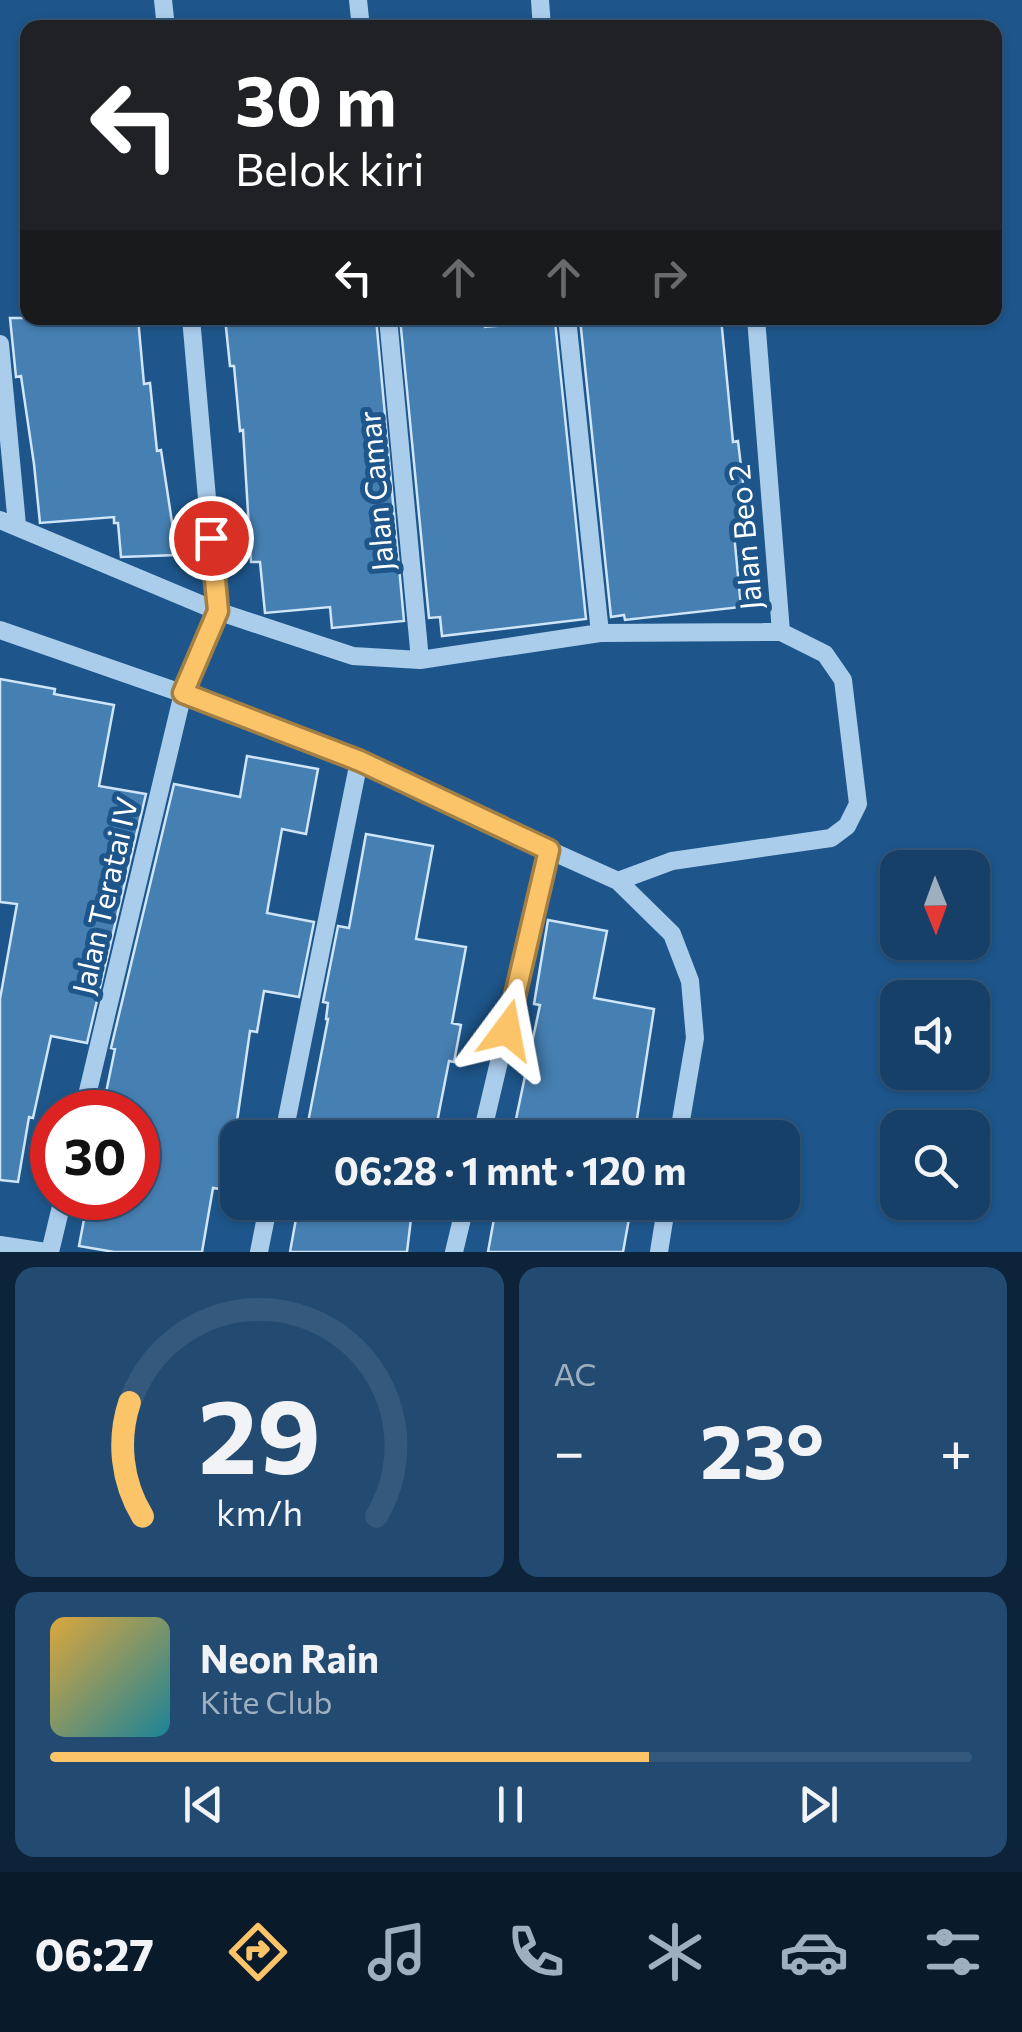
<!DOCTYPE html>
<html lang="id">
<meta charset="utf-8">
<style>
:root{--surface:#164068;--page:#234b71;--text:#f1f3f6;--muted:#9eafc0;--line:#35597c;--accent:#fbc469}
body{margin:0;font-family:Commissioner,sans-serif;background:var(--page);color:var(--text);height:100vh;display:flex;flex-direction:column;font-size:38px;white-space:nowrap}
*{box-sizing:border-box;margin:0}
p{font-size:32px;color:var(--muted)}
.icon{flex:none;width:55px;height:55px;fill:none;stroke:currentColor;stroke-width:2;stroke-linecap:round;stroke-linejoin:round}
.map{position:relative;height:1252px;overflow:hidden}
.details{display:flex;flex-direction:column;gap:15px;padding:15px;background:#0c2339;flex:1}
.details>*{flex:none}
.guide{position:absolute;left:20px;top:20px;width:982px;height:305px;border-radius:20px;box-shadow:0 2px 8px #0004,0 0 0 2px var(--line);background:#202124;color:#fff;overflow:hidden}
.needle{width:65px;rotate:179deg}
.fabs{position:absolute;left:880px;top:850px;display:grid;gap:20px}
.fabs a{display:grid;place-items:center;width:110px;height:110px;border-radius:20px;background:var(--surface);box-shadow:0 2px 8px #0004,0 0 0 2px var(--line);font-size:50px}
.speed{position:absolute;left:30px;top:1090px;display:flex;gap:20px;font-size:50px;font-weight:700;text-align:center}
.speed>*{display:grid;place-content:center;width:130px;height:130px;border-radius:50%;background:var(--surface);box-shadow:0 2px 8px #0004,0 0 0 2px var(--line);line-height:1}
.speed .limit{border:15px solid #d22;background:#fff;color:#111}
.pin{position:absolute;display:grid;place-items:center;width:85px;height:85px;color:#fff;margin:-42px;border:5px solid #fff;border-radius:50%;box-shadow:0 2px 10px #0007}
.me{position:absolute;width:110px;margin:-55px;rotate:13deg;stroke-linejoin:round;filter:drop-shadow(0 0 8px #0008)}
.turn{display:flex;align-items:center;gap:35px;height:210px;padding:0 50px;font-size:45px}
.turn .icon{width:130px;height:130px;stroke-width:2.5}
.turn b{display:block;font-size:70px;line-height:85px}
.lanes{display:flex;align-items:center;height:95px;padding:0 50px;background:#0003;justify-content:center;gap:50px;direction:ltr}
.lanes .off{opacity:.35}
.big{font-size:75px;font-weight:700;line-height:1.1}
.details .tile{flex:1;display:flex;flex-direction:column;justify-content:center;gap:15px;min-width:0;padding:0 35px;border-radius:20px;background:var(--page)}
.details .dial{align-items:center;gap:0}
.dial svg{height:260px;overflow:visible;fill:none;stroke:var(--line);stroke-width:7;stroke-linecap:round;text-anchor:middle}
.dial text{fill:var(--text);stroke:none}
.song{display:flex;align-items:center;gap:30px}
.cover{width:120px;height:120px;border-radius:15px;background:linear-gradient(135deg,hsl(40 70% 55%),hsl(190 70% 35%))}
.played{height:10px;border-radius:5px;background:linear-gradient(90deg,var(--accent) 65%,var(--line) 65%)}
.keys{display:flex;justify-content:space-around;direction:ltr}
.heat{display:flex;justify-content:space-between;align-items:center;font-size:55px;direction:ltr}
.details .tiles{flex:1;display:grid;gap:15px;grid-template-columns:1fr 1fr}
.tile:last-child{grid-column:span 2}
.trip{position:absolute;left:220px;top:1120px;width:580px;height:100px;border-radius:20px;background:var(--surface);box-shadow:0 2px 8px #0004,0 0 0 2px var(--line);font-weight:700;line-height:100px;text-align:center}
.tabs{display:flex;height:160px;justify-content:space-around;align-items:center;background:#091a2a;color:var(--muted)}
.tabs .icon{width:70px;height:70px}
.tabs .current{color:var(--accent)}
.tabs b{font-size:45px;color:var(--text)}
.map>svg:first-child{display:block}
</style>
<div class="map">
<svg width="1022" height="1252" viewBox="0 0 1022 1252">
<rect width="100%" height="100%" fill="#1e568b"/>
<path fill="#467fb2" stroke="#cfe5f9" stroke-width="2.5" d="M 10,318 L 138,318 L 144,384 L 150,383 L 157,451 L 161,450 L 177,555 L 121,557 L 118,523 L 114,523 L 114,517 L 40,523 L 34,464 L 21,376 L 16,377 Z
M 225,318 L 376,318 L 404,621 L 332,628 L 330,607 L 265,613 L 260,562 L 251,562 L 243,430 L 240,431 L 234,366 L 230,366 Z
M 400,318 L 484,318 L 485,327 L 555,321 L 586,619 L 442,636 L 440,617 L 429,618 Z
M 721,318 L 733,442 L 738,441 L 743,483 L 745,522 L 733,523 L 741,607 L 625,620 L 624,615 L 611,617 L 580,319 Z
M 0,679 L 55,689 L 54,694 L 114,705 L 99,786 L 146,794 L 87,1043 L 51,1036 L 33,1118 L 29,1117 L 18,1182 L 0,1180 L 0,999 L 17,904 L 0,902 Z
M 247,756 L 318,769 L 306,834 L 282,829 L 267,913 L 314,922 L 299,997 L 264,991 L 257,1032 L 250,1031 L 227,1190 L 213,1188 L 202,1252 L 114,1252 L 79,1246 L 88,1198 L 138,1198 L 138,1112 L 102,1112 L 115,1049 L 111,1048 L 174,784 L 240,797 Z
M 366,834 L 433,846 L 416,939 L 466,947 L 452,1023 L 461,1025 L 454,1062 L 449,1061 L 434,1138 L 305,1138 L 328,1019 L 326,1019 L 328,1003 L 323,1002 L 338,926 L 349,928 Z
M 548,920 L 607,931 L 594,998 L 654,1009 L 634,1138 L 512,1138 L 540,1005 L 534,1004 Z
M 299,1202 L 413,1202 L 407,1252 L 290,1252 Z
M 497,1202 L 632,1202 L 623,1252 L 488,1252 Z"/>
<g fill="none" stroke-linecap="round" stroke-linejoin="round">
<path stroke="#aacdec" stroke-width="18" d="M 163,0 L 166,28
M 358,0 L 361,28
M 540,0 L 542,28
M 388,318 L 420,660
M 567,318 L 600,633
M 0,344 L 17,525
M 0,520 L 217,611 L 353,656 L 420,660 L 600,633 L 781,632 L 756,318
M 0,630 L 233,711 L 359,761 L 549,850 L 481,1138
M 549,850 L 618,881 L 672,934 L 690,981 L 695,1038 L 678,1138
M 618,881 L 672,861 L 831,838 L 847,826 L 858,804 L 843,680 L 825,654 L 781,632
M 83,1112 L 183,693 L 217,611 L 191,318
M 283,1138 L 359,761
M 0,1245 L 46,1252
M 50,1252 L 63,1198
M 259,1252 L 269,1202
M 454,1252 L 466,1202
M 659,1252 L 667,1202"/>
</g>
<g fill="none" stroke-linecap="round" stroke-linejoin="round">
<g stroke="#a37f44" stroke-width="25">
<path id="route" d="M 211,538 L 218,611 L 183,693 L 360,761 L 549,850 L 507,1030"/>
</g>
<use href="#route" stroke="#fbc469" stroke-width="18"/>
</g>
<g text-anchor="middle" stroke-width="10" stroke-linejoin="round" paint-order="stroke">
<g font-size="30" fill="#fff" stroke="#1e568b">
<text transform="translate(377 491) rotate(-95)" y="10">Jalan Camar</text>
<text transform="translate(746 537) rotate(-95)" y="10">Jalan Beo 2</text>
<text transform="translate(106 896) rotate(-77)" y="10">Jalan Teratai IV</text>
</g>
</g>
</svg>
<div class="fabs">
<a><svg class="needle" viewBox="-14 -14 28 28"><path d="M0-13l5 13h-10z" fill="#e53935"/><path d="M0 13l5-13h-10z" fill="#9eafc0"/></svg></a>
<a><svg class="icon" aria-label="sound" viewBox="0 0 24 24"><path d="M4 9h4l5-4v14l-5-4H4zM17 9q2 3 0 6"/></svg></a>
<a><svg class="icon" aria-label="search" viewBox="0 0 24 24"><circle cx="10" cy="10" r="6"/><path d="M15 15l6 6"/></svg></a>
</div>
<div class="speed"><div class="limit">30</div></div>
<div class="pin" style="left:211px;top:538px;background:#d93025"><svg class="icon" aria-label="arrive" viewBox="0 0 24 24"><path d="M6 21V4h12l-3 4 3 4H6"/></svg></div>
<svg class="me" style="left:507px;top:1030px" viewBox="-20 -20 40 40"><path d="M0-17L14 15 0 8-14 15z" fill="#fbc469" stroke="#fff" stroke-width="4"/></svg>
<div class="trip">06:28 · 1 mnt · 120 m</div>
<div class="guide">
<div class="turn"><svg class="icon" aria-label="left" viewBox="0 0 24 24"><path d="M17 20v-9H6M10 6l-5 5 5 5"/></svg><div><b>30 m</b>Belok kiri</div></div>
<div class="lanes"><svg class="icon" aria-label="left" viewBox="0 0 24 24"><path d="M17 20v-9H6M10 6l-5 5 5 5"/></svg><svg class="icon off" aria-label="ahead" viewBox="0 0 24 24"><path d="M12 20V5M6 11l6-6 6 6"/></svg><svg class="icon off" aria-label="ahead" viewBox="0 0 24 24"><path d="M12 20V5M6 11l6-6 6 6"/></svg><svg class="icon off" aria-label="right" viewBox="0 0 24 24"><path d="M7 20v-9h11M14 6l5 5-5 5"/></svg></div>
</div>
</div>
<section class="details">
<div class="tiles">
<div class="tile dial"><svg viewBox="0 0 100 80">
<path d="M14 69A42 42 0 1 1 86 69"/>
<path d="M14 69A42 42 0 0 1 10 34" stroke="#fbc469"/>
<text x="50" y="56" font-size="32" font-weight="700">29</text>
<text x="50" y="72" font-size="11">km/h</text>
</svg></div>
<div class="tile"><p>AC</p>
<div class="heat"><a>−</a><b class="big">23°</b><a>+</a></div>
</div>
<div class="tile">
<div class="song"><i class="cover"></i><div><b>Neon Rain</b><p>Kite Club</p></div></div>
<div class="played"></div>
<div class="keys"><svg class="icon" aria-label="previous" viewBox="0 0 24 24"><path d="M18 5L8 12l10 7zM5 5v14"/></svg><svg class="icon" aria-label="pause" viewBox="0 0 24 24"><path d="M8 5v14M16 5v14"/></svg><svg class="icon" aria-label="next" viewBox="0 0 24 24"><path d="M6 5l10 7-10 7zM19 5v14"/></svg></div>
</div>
</div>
</section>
<nav class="tabs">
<b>06:27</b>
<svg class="icon current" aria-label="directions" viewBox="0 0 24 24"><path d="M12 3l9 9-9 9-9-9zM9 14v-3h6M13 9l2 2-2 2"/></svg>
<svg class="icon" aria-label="music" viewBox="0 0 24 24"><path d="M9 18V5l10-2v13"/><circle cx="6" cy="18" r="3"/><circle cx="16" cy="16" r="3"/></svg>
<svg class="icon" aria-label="phone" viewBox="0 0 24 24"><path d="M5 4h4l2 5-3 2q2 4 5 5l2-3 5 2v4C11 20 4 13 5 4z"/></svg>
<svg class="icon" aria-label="climate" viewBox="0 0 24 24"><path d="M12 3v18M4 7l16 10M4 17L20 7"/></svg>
<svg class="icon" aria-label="car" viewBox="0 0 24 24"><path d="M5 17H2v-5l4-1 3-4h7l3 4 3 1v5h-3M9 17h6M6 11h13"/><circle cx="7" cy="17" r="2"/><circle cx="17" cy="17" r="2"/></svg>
<svg class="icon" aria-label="filters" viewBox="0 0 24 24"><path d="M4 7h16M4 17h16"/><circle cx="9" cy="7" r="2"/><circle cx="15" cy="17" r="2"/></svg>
</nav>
